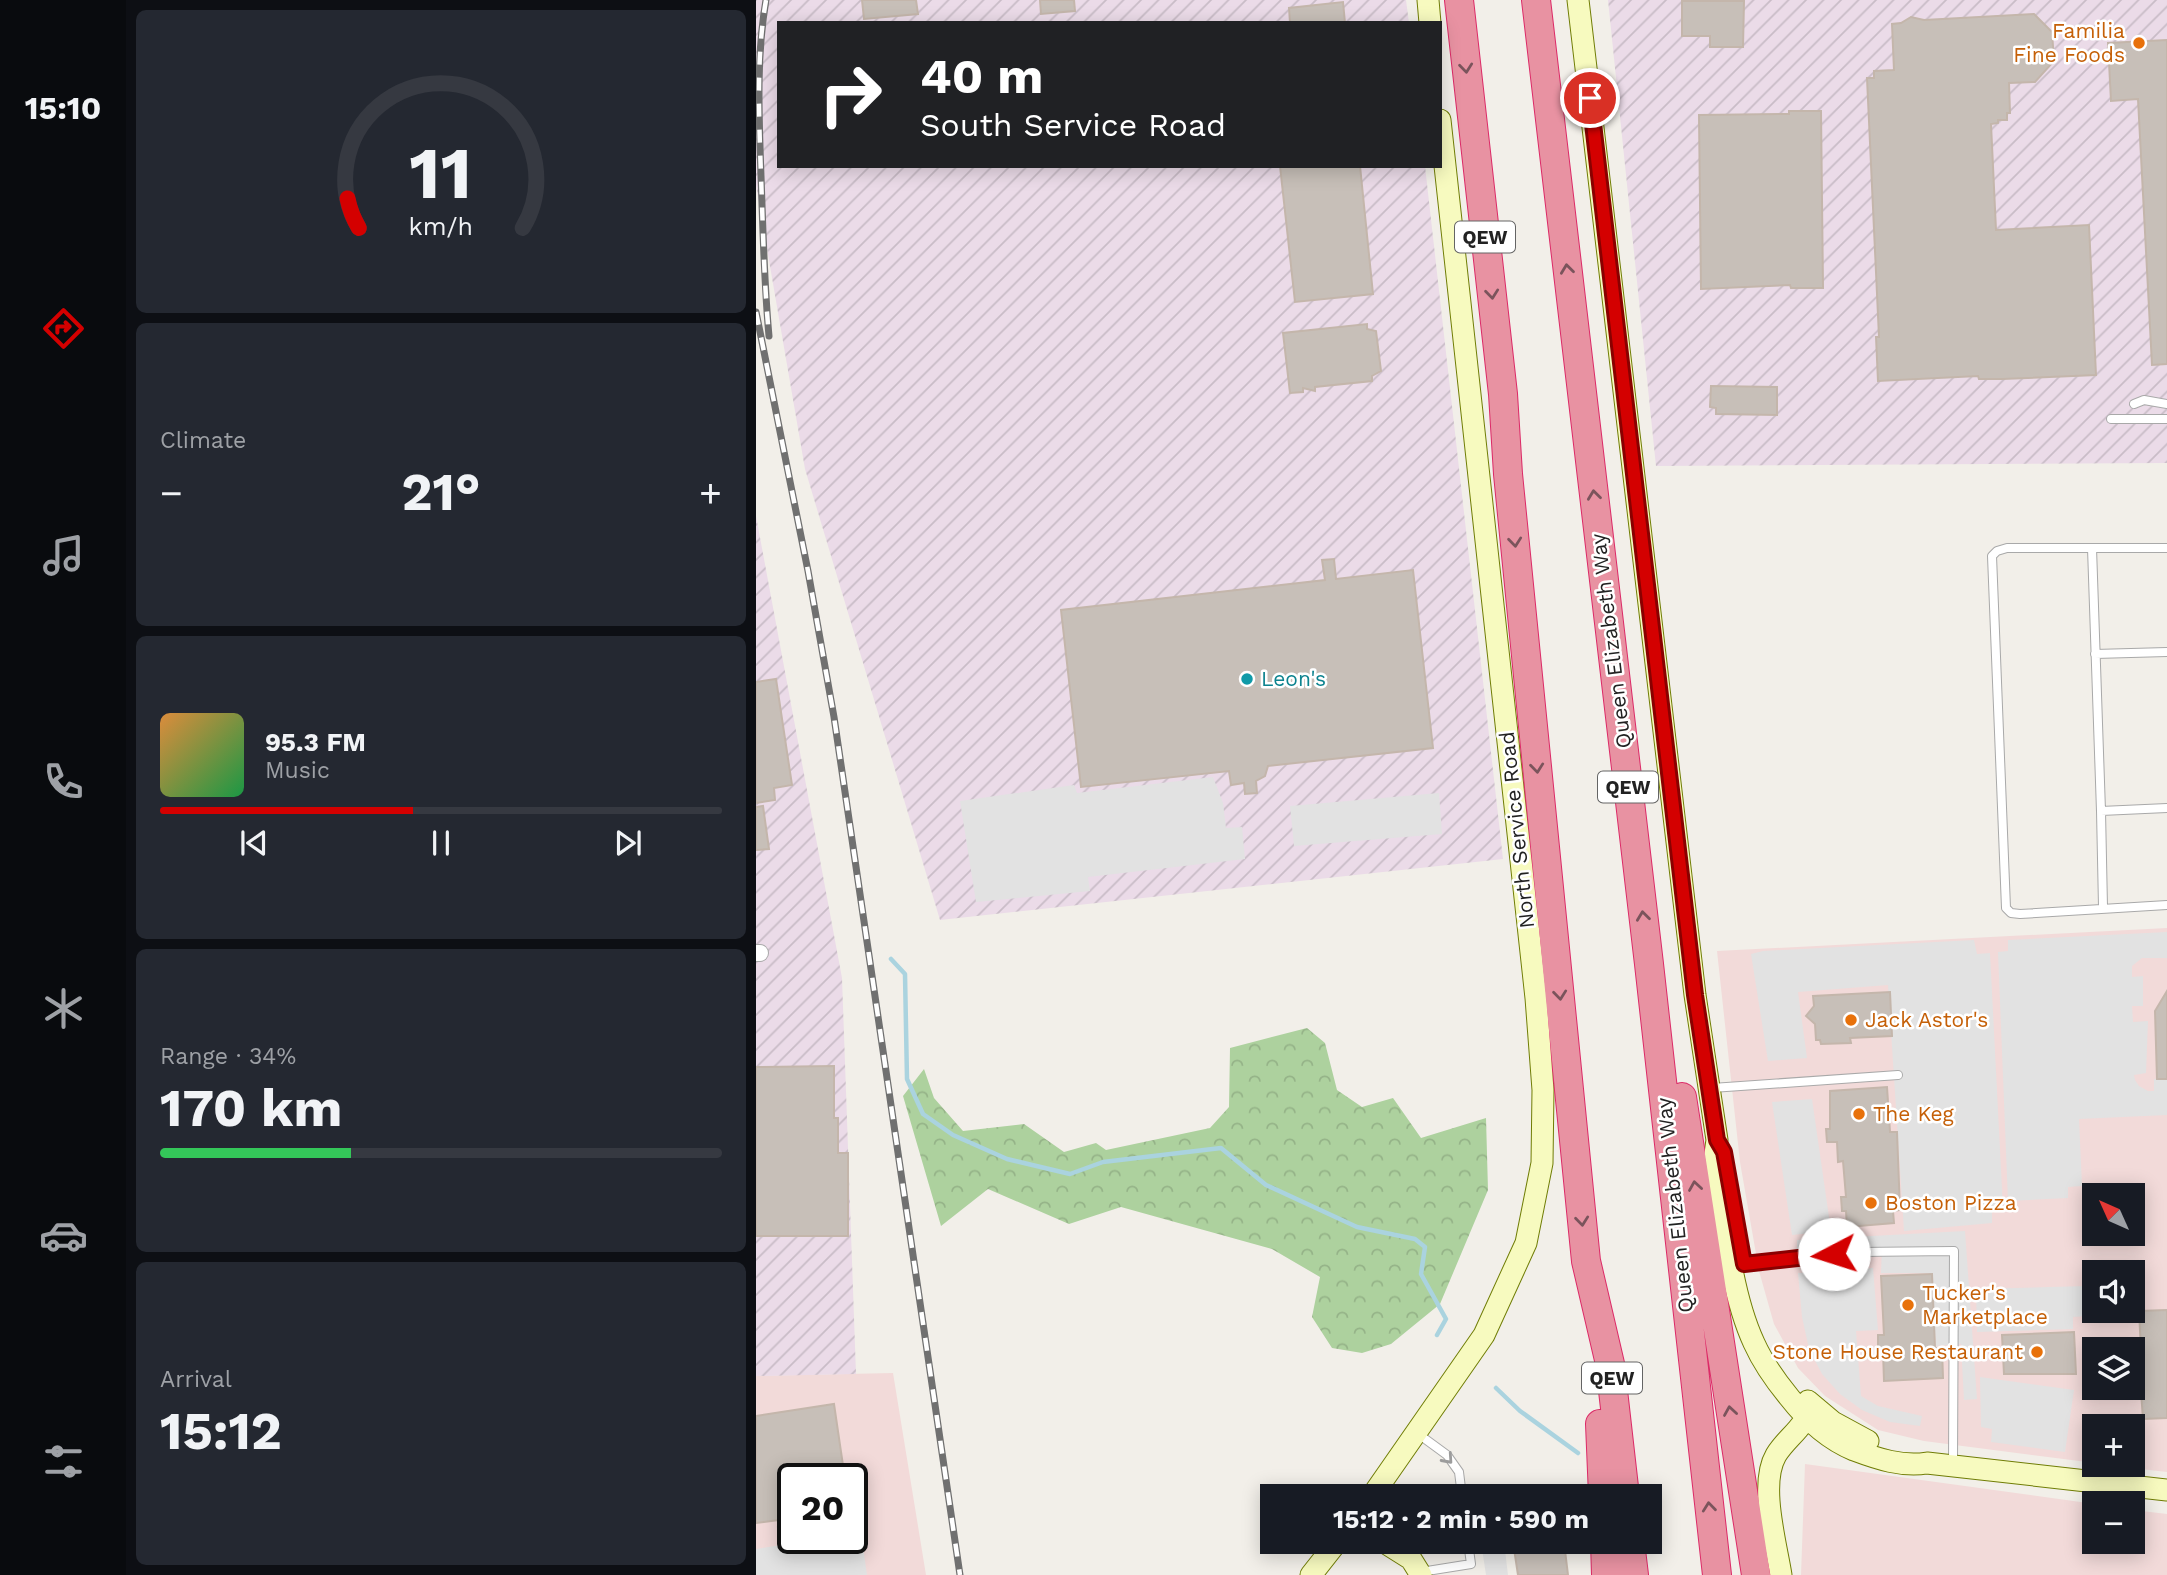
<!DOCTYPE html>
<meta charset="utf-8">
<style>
:root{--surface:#171b24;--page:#242831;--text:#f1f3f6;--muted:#9ea1a6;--line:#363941;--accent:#d40000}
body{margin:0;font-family:"Work Sans",sans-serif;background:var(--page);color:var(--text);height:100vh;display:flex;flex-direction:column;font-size:26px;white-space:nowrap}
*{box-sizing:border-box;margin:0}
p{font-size:23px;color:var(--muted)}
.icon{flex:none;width:38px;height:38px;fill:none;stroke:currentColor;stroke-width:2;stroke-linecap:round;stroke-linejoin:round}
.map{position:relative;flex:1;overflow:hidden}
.panel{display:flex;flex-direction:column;gap:10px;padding:10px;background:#0d0f14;width:630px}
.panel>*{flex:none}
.hud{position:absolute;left:21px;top:21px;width:665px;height:147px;border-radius:0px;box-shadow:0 4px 18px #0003;background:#202124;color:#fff;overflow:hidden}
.needle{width:46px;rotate:315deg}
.tools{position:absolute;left:1326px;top:1183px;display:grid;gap:14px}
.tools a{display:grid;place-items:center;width:63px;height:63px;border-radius:0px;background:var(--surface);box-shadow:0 4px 18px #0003;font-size:35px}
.speed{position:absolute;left:21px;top:1463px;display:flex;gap:14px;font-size:35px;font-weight:700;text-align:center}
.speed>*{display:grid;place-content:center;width:91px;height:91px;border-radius:50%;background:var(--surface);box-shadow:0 4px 18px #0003;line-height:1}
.speed .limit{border:4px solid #111;border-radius:10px;background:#fff;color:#111}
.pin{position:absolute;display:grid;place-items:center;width:60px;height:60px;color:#fff;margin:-30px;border:4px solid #fff;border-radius:50%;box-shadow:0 2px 7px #0007}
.me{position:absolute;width:77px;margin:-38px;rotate:265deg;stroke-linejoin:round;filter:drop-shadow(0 0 5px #0008)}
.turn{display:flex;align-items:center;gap:24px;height:147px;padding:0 28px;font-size:32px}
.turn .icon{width:91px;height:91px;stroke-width:2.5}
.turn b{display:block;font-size:49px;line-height:60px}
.big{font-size:52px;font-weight:700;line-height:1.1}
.panel .widget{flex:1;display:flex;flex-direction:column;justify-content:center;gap:10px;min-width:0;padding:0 24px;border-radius:10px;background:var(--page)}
.panel .dial{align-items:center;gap:0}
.dial svg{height:182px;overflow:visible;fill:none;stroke:var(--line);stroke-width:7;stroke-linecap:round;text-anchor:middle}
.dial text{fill:var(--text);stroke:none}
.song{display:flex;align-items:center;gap:21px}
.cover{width:84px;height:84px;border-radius:10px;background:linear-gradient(135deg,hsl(30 70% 55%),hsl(140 70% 35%))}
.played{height:7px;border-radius:4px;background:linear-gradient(90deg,var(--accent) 45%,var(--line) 45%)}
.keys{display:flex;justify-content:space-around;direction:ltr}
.heat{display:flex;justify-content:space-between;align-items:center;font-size:38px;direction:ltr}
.charge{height:10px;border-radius:5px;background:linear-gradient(90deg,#34c759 34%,var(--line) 0)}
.trip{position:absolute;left:504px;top:1484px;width:402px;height:70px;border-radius:0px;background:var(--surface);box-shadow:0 4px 18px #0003;font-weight:700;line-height:70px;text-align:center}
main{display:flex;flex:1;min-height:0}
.dock{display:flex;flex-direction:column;width:126px;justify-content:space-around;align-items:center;background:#090b0e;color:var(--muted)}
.dock .icon{width:49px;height:49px}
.dock .current{color:var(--accent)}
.dock b{font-size:32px;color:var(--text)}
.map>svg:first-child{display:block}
</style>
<main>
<nav class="dock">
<b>15:10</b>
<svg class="icon current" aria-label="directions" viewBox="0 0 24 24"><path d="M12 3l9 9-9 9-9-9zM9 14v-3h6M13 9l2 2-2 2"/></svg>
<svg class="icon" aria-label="music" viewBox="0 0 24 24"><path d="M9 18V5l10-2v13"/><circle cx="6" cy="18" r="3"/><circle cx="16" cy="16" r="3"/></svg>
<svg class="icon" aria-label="phone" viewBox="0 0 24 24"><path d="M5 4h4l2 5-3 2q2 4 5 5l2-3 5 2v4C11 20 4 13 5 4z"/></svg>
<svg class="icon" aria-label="climate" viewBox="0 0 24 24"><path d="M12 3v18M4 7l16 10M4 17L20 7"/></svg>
<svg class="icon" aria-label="car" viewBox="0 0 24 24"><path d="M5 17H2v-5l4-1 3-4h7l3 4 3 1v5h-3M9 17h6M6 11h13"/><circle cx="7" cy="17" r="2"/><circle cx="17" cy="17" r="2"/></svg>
<svg class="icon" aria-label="filters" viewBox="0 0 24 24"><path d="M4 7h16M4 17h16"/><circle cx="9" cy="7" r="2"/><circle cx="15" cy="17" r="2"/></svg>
</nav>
<section class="panel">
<div class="widget dial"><svg viewBox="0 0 100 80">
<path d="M14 69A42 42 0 1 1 86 69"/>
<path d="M14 69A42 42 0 0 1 9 56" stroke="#d40000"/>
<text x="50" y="56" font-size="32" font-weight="700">11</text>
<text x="50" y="72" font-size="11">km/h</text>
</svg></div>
<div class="widget"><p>Climate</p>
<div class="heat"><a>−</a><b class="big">21°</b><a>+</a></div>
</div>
<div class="widget">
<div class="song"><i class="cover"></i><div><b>95.3 FM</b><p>Music</p></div></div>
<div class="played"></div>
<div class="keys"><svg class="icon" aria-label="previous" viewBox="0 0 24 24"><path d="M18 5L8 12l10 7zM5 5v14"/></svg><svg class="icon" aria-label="pause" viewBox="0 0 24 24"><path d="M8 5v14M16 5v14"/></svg><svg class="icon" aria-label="next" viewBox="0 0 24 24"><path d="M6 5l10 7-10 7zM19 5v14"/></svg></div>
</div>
<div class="widget"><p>Range · 34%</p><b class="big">170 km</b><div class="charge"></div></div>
<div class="widget"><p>Arrival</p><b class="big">15:12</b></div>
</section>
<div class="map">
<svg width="1411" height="1575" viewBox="0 0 1411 1575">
<defs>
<pattern id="industrial-furrows" width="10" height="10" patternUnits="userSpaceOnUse" patternTransform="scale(1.75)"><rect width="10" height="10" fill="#ebdbe8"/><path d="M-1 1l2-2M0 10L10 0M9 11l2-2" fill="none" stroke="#c9bcc7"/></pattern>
<pattern id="forest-crowns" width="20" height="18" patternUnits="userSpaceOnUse" patternTransform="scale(1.75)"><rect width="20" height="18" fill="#add19e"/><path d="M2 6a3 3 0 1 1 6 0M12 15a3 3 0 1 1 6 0" fill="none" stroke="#95b388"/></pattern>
</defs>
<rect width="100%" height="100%" fill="#f2efe9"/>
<path fill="#f2dad9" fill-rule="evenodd" d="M 1411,928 L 1411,1472 L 1350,1465 L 1377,1465 L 1377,1426 L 1339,1426 L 1339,1463 L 1168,1441 L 1122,1430 L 1069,1396 L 1042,1368 L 1018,1324 L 1003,1271 L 984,1162 L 961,951 ZM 1339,1195 L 1377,1195 L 1377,1234 L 1339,1234 ZM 1339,1272 L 1377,1272 L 1377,1311 L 1339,1311 ZM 1339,1349 L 1377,1349 L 1377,1388 L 1339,1388 Z
M 137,1373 L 170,1575 L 0,1575 L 0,1376 ZM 37,1479 L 96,1479 L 96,1538 L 37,1538 Z
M 1049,1464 L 1339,1504 L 1339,1542 L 1377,1542 L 1377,1510 L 1411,1514 L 1411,1575 L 1045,1575 Z"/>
<path fill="url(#industrial-furrows)" d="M 0,0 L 650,0 L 653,23 L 23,23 L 23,166 L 669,166 L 747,859 L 184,920 L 49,469 L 0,185 Z
M 852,0 L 1411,0 L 1411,463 L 900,466 Z
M 0,516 L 86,978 L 100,1374 L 0,1376 Z"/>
<path fill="url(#forest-crowns)" d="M 551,1028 L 569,1043 L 581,1090 L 606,1107 L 637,1098 L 665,1138 L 730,1118 L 732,1190 L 684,1304 L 635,1344 L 606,1353 L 576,1348 L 556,1317 L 564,1277 L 516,1249 L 365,1207 L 313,1224 L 232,1189 L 185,1226 L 147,1096 L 168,1069 L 178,1098 L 207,1131 L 268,1124 L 308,1152 L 340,1143 L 350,1150 L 454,1128 L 473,1107 L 474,1048 Z"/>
<path fill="#e2e2e2" d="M 457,777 L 467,803 L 470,828 L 486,827 L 489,859 L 332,877 L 334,891 L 220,902 L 204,801 L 318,785 L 321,793 Z
M 683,793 L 686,834 L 538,846 L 534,806 Z
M 1411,932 L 1411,958 L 1386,958 L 1376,966 L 1376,977 L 1387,976 L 1387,1006 L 1376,1006 L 1377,1022 L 1392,1021 L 1390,1073 L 1378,1075 L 1379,1080 L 1383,1086 L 1392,1091 L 1398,1091 L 1398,1079 L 1411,1078 L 1411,1115 L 1323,1119 L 1326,1186 L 1312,1187 L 1312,1198 L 1252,1201 L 1242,952 L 1252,951 L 1252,940 Z
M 1218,940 L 1221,954 L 1234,953 L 1247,1209 L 1236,1211 L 1236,1223 L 1148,1231 L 1132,985 L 1042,992 L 1051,1058 L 1012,1061 L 995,954 L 1007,951 Z
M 1056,1099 L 1075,1231 L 1036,1235 L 1016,1102 Z
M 1209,1231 L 1221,1399 L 1208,1400 L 1205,1344 L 1180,1346 L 1175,1273 L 1125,1273 L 1126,1247 L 1041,1252 L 1041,1240 Z
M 1117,1268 L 1122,1330 L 1100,1331 L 1105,1396 L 1122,1406 L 1166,1416 L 1164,1426 L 1134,1422 L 1106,1410 L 1084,1394 L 1066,1374 L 1053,1349 L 1046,1317 L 1042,1273 Z
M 1331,1286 L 1332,1316 L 1317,1317 L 1317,1329 L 1221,1332 L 1220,1289 Z
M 1224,1377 L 1318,1390 L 1309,1452 L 1235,1442 L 1236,1429 L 1225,1427 Z
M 71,1538 L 93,1538 L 95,1549 L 107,1547 L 111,1575 L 0,1575 L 0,1549 Z
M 725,1542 L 748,1542 L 752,1575 L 730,1575 Z"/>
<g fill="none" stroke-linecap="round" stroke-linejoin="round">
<path stroke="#aad3df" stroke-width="4.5" d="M 135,959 L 149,974 L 151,1079 L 167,1114 L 197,1135 L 251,1159 L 314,1174 L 347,1162 L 465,1148 L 510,1185 L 601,1227 L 659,1239 L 669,1247 L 665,1274 L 690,1319 L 681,1335
M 740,1388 L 764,1411 L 822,1453"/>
</g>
<path fill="#c7bfb8" stroke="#c4b6ab" stroke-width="2" d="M 106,0 L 160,0 L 162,14 L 108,19 Z
M 284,0 L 318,0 L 319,11 L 285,14 Z
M 926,1 L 988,1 L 987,47 L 954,47 L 954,36 L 926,36 Z
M 587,2 L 589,23 L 534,23 L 533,8 Z
M 1278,14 L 1296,32 L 1298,61 L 1279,82 L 1253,83 L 1254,113 L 1251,113 L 1251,120 L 1242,120 L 1242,123 L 1235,124 L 1240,230 L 1333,225 L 1340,375 L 1246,379 L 1223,379 L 1222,376 L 1122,381 L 1120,337 L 1123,337 L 1111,78 L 1118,78 L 1118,71 L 1138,70 L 1136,24 L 1145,23 L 1155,17 L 1168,20 Z
M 1411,40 L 1411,364 L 1396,365 L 1382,99 L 1355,101 L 1352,43 Z
M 1033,111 L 1065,111 L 1067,288 L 1035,288 L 1034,285 L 945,289 L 943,115 L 1033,114 Z
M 524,166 L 604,166 L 617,294 L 539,302 Z
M 611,324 L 611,329 L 620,331 L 625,371 L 616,376 L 616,381 L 559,387 L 559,391 L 547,388 L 547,392 L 534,393 L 527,333 Z
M 955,386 L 1021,387 L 1021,415 L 960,414 L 960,408 L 954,407 Z
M 578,559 L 580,579 L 657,570 L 677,748 L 512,766 L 509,776 L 500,781 L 501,793 L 489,794 L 488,783 L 475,785 L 473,771 L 325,787 L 305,610 L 569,580 L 566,560 Z
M 20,679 L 36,785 L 18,788 L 19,800 L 0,803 L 0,682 Z
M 7,806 L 13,849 L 0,850 L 0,807 Z
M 1411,991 L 1411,1079 L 1401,1079 L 1399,1011 Z
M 1134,992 L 1136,1036 L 1094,1038 L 1095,1043 L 1065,1044 L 1064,1040 L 1060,1040 L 1059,1024 L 1050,1016 L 1058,1006 L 1057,996 Z
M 78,1066 L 78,1118 L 82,1118 L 82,1153 L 92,1153 L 92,1236 L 0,1236 L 0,1067 Z
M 1131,1087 L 1134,1132 L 1141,1132 L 1144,1210 L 1137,1211 L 1138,1223 L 1091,1227 L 1090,1211 L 1086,1211 L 1085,1197 L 1090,1197 L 1087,1161 L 1082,1162 L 1081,1142 L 1071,1142 L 1070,1129 L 1074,1129 L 1074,1091 Z
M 1176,1274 L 1179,1348 L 1186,1348 L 1187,1378 L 1128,1381 L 1127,1351 L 1122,1351 L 1122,1335 L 1128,1335 L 1125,1276 Z
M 1411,1310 L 1411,1418 L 1387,1419 L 1382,1350 L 1385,1350 L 1383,1311 Z
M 1318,1332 L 1320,1374 L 1248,1374 L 1246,1335 Z
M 78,1404 L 89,1479 L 37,1479 L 37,1524 L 22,1526 L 23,1520 L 0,1523 L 0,1416 Z
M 757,1542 L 808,1542 L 812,1575 L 762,1575 Z"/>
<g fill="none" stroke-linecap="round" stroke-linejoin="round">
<g stroke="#a9a9a9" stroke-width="10">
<path id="lane" d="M 1378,404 L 1388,400 L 1411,404
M 1355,419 L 1411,419
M 1336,548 L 1345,811
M 1411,548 L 1251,548 L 1241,551 L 1236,556 L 1250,908 L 1255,913 L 1264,914 L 1411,905
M 1339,654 L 1411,652
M 1347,907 L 1345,811 L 1411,808
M 956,1088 L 1142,1075
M 977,1265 L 1102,1252 L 1198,1251 L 1197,1465
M 661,1433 L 691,1455 L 703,1472 L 706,1496
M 1361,1484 L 1363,1465
M 665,1572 L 715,1564 L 712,1542"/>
</g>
<g stroke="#a9a9a9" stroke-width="18">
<path id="street" d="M 0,953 L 4,953"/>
</g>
<g stroke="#707d05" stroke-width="23">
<path id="secondary" d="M 672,0 L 674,23
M 822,0 L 939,995 L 961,1140 L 959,1154 C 968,1213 973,1289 998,1343 C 1007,1363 1019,1380 1033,1397 C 1051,1420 1071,1439 1098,1450 C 1122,1459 1146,1467 1171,1463 L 1411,1490
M 1052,1401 L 1077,1422 L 1112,1441
M 616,1496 L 728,1335 L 770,1243 L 786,1163 L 787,1090 L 780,998 L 684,120
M 628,1542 L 655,1559 L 665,1575
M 555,1575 L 581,1542
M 1025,1575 C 1020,1543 1003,1484 1020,1455 C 1031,1437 1050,1427 1054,1406"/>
</g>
<g stroke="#dc2a67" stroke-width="30">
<path id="highway" d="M 703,0 L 747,394 L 752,474 L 830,1261 L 854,1364 L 869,1496
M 780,0 L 893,964 L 961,1575
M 926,1097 L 1000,1575
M 844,1424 L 847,1496
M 849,1542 L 850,1575
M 874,1542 L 878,1575"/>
</g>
<use href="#lane" stroke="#fff" stroke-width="8"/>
<use href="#street" stroke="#fff" stroke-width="16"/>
<use href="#secondary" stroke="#f7fabf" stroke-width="21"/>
<use href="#highway" stroke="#e892a2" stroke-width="28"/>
<g stroke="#707070" stroke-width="7">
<path id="rail" d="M 10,0 C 0,58 3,117 5,176 C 7,229 8,283 13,336
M 0,312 L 52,571 L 78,717 L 204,1575"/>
</g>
<use href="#rail" stroke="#fff" stroke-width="4.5" stroke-dasharray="13" stroke-linecap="butt"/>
</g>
<defs><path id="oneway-chevron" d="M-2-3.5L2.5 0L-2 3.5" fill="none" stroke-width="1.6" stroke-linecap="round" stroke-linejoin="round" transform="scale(1.75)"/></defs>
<g stroke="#7b545c">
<use href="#oneway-chevron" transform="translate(710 68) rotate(84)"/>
<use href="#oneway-chevron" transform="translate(811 269) rotate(-97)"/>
<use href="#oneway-chevron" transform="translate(736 294) rotate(84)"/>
<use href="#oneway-chevron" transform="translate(838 495) rotate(-97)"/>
<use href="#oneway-chevron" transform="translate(759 542) rotate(84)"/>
<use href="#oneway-chevron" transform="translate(781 768) rotate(84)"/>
<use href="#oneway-chevron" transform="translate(887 916) rotate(-97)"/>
<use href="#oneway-chevron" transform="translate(804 995) rotate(84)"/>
<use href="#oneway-chevron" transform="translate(939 1186) rotate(-99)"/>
<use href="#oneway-chevron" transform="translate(826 1221) rotate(84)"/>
<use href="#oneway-chevron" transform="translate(974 1411) rotate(-99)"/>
<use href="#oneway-chevron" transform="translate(953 1507) rotate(-96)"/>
</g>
<use stroke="#9c9c9c" href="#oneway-chevron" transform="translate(692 1459) rotate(48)"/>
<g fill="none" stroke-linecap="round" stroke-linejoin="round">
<g stroke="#8a0000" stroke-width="18">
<path id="route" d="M 834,98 L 939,995 L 961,1140 L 968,1152 L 988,1264 L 1078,1254"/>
</g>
<use href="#route" stroke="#d40000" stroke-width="12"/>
</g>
<g fill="#e8710a" stroke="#fff" stroke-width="2.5">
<circle cx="1383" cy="43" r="7"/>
<circle cx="1095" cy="1020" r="7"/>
<circle cx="1103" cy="1114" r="7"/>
<circle cx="1115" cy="1203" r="7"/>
<circle cx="1152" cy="1305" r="7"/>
<circle cx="1281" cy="1352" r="7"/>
</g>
<circle fill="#0f9aa8" stroke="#fff" stroke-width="2.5" cx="491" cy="679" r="7"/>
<g text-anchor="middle" stroke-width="5" stroke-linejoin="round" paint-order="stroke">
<g fill="#fff" stroke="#646464" stroke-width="2">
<rect x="699" y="221.5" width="60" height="31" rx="5"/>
<rect x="842" y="771.5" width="60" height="31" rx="5"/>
<rect x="826" y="1362.5" width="60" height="31" rx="5"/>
</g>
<g font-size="19" font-weight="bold" fill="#222">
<text x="729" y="244">QEW</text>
<text x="872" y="794">QEW</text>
<text x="856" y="1385">QEW</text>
</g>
<g font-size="21" fill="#c56008" stroke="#fff" text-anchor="start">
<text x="1369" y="38" text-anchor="end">Familia<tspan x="1369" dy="24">Fine Foods</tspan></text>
<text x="1109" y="1027">Jack Astor's</text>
<text x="1117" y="1121">The Keg</text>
<text x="1129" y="1210">Boston Pizza</text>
<text x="1166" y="1300">Tucker's<tspan x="1166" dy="24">Marketplace</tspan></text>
<text x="1267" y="1359" text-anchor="end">Stone House Restaurant</text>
</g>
<g font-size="21" fill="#222" stroke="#fff">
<text transform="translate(855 641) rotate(-97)" y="7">Queen Elizabeth Way</text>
<text transform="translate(761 830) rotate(-96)" y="7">North Service Road</text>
<text transform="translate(919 1205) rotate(-96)" y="7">Queen Elizabeth Way</text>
</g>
<g font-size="21" fill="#0d838f" stroke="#fff" text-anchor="start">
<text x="505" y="686">Leon's</text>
</g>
</g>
</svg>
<div class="tools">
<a><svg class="needle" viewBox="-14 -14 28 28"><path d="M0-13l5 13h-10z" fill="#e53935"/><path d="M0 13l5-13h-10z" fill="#9ea1a6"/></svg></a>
<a><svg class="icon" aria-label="sound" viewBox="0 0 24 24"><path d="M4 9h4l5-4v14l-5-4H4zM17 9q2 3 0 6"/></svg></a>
<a><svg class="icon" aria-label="layers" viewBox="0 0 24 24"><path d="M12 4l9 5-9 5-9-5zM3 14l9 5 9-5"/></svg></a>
<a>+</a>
<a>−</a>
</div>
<div class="speed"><div class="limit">20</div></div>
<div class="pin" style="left:834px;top:98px;background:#d93025"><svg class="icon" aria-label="arrive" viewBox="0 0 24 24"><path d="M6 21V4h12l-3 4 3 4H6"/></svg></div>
<svg class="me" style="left:1078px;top:1254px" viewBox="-20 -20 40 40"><circle r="19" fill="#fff"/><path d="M0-13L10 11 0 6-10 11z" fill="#d40000"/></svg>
<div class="trip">15:12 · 2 min · 590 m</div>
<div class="hud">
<div class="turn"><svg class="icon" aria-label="right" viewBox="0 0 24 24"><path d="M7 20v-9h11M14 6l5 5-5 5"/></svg><div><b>40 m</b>South Service Road</div></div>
</div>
</div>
</main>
